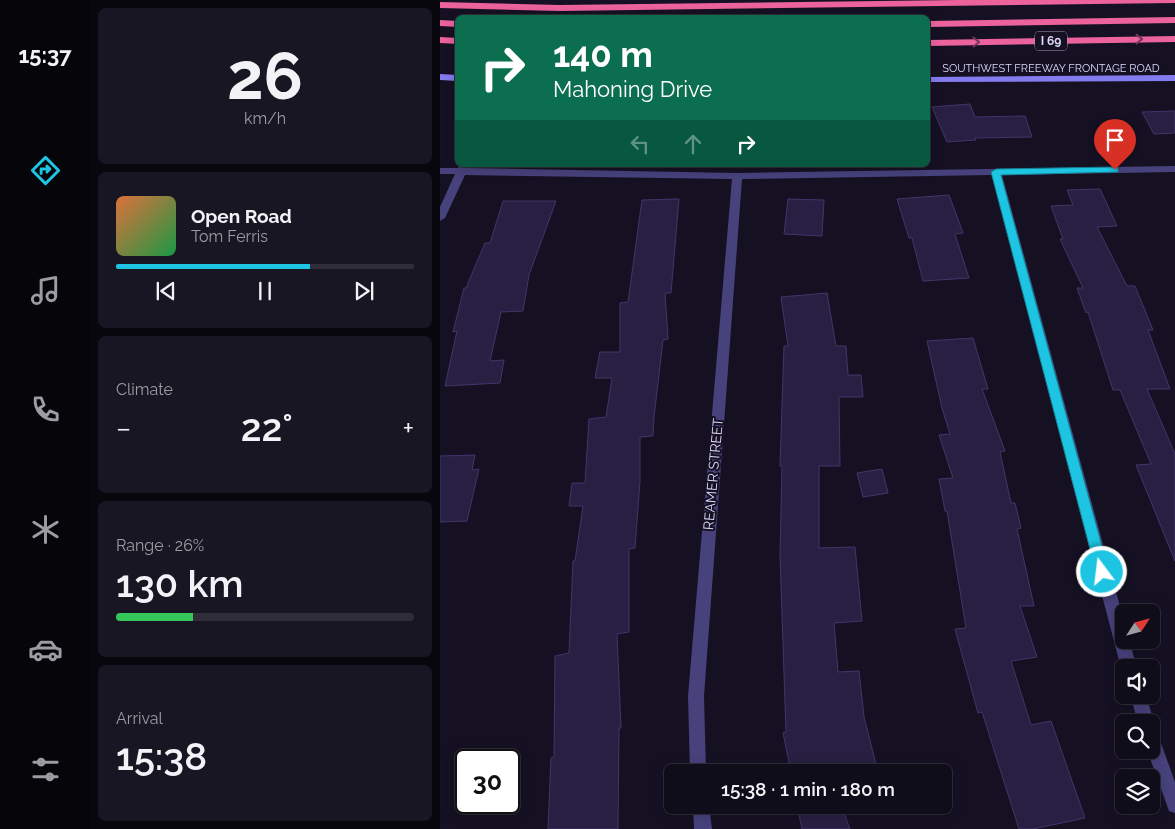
<!DOCTYPE html>
<meta charset="utf-8">
<style>
:root{--surface:#100d1a;--page:#191623;--text:#f1f3f6;--muted:#9c9ca2;--line:#302d39;--accent:#1dc5e2}
body{margin:0;font-family:Raleway,sans-serif;background:var(--page);color:var(--text);height:100vh;display:flex;flex-direction:column;font-size:19px;white-space:nowrap}
*{box-sizing:border-box;margin:0}
p{font-size:16px;color:var(--muted)}
.icon{flex:none;width:28px;height:28px;fill:none;stroke:currentColor;stroke-width:2;stroke-linecap:round;stroke-linejoin:round}
.map{position:relative;flex:1;overflow:hidden}
.panel{display:flex;flex-direction:column;gap:8px;padding:8px;background:#09070e;width:350px}
.panel>*{flex:none}
.top-card{position:absolute;left:15px;top:15px;width:475px;height:152px;border-radius:8px;box-shadow:0 2px 12px #0003,0 0 0 1px var(--line);background:#0b6e4f;color:#fff;overflow:hidden}
.needle{width:32px;rotate:54deg}
.controls{position:absolute;left:675px;top:604px;display:grid;gap:10px}
.controls a{display:grid;place-items:center;width:45px;height:45px;border-radius:8px;background:var(--surface);box-shadow:0 2px 12px #0003,0 0 0 1px var(--line);font-size:25px}
.speed{position:absolute;left:15px;top:749px;display:flex;gap:10px;font-size:25px;font-weight:700;text-align:center}
.speed>*{display:grid;place-content:center;width:65px;height:65px;border-radius:50%;background:var(--surface);box-shadow:0 2px 12px #0003,0 0 0 1px var(--line);line-height:1}
.speed .limit{border:2px solid #111;border-radius:8px;background:#fff;color:#111}
.pin{position:absolute;display:grid;place-items:center;width:42px;height:42px;color:#fff;margin:-51px -21px;border-radius:50% 50% 50% 0;rotate:-45deg;box-shadow:0 0 5px #0007}
.pin .icon{rotate:45deg}
.me{position:absolute;width:55px;margin:-28px;rotate:345deg;stroke-linejoin:round;filter:drop-shadow(0 0 4px #0008)}
.turn{display:flex;align-items:center;gap:18px;height:105px;padding:0 15px;font-size:22px}
.turn .icon{width:65px;height:65px;stroke-width:2.5}
.turn b{display:block;font-size:35px;line-height:42px}
.lanes{display:flex;align-items:center;height:48px;padding:0 15px;background:#0003;justify-content:center;gap:25px;direction:ltr}
.lanes .off{opacity:.35}
.big{font-size:38px;font-weight:600;line-height:1.1}
.panel .tile{flex:1;display:flex;flex-direction:column;justify-content:center;gap:8px;min-width:0;padding:0 18px;border-radius:8px;background:var(--page)}
.panel .dial{align-items:center;gap:0}
.dial b{font-size:65px;line-height:1}
.song{display:flex;align-items:center;gap:15px}
.cover{width:60px;height:60px;border-radius:8px;background:linear-gradient(135deg,hsl(20 70% 55%),hsl(140 70% 35%))}
.played{height:5px;border-radius:2px;background:linear-gradient(90deg,var(--accent) 65%,var(--line) 65%)}
.keys{display:flex;justify-content:space-around;direction:ltr}
.heat{display:flex;justify-content:space-between;align-items:center;font-size:28px;direction:ltr}
.charge{height:8px;border-radius:4px;background:linear-gradient(90deg,#34c759 26%,var(--line) 0)}
.trip{position:absolute;left:224px;top:764px;width:288px;height:50px;border-radius:8px;background:var(--surface);box-shadow:0 2px 12px #0003,0 0 0 1px var(--line);font-weight:600;line-height:50px;text-align:center}
main{display:flex;flex:1;min-height:0}
.dock{display:flex;flex-direction:column;width:90px;justify-content:space-around;align-items:center;background:#06050a;color:var(--muted)}
.dock .icon{width:35px;height:35px}
.dock .selected{color:var(--accent)}
.dock b{font-size:22px;color:var(--text)}
.map>svg:first-child{display:block}
</style>
<main>
<nav class="dock">
<b>15:37</b>
<svg class="icon selected" aria-label="directions" viewBox="0 0 24 24"><path d="M12 3l9 9-9 9-9-9zM9 14v-3h6M13 9l2 2-2 2"/></svg>
<svg class="icon" aria-label="music" viewBox="0 0 24 24"><path d="M9 18V5l10-2v13"/><circle cx="6" cy="18" r="3"/><circle cx="16" cy="16" r="3"/></svg>
<svg class="icon" aria-label="phone" viewBox="0 0 24 24"><path d="M5 4h4l2 5-3 2q2 4 5 5l2-3 5 2v4C11 20 4 13 5 4z"/></svg>
<svg class="icon" aria-label="climate" viewBox="0 0 24 24"><path d="M12 3v18M4 7l16 10M4 17L20 7"/></svg>
<svg class="icon" aria-label="car" viewBox="0 0 24 24"><path d="M5 17H2v-5l4-1 3-4h7l3 4 3 1v5h-3M9 17h6M6 11h13"/><circle cx="7" cy="17" r="2"/><circle cx="17" cy="17" r="2"/></svg>
<svg class="icon" aria-label="filters" viewBox="0 0 24 24"><path d="M4 7h16M4 17h16"/><circle cx="9" cy="7" r="2"/><circle cx="15" cy="17" r="2"/></svg>
</nav>
<section class="panel">
<div class="tile dial"><b>26</b><p>km/h</p></div>
<div class="tile">
<div class="song"><i class="cover"></i><div><b>Open Road</b><p>Tom Ferris</p></div></div>
<div class="played"></div>
<div class="keys"><svg class="icon" aria-label="previous" viewBox="0 0 24 24"><path d="M18 5L8 12l10 7zM5 5v14"/></svg><svg class="icon" aria-label="pause" viewBox="0 0 24 24"><path d="M8 5v14M16 5v14"/></svg><svg class="icon" aria-label="next" viewBox="0 0 24 24"><path d="M6 5l10 7-10 7zM19 5v14"/></svg></div>
</div>
<div class="tile"><p>Climate</p>
<div class="heat"><a>−</a><b class="big">22°</b><a>+</a></div>
</div>
<div class="tile"><p>Range · 26%</p><b class="big">130 km</b><div class="charge"></div></div>
<div class="tile"><p>Arrival</p><b class="big">15:38</b></div>
</section>
<div class="map">
<svg width="735" height="829" viewBox="0 0 735 829">
<rect width="100%" height="100%" fill="#151123"/>
<path fill="#282042" stroke="#42356b" d="M 530,104 L 535,117 L 585,116 L 592,137 L 535,138 L 536,140 L 507,142 L 492,107 Z
M 735,111 L 735,133 L 714,134 L 702,112 Z
M 660,189 L 677,226 L 657,227 L 687,286 L 695,286 L 713,330 L 708,330 L 730,389 L 707,389 L 735,454 L 735,561 L 696,465 L 711,464 L 680,390 L 673,390 L 648,312 L 646,313 L 637,288 L 643,288 L 620,239 L 623,239 L 611,206 L 633,205 L 627,190 Z
M 509,195 L 523,233 L 515,234 L 529,278 L 483,281 L 472,238 L 469,238 L 457,199 Z
M 239,199 L 231,293 L 225,293 L 228,339 L 223,340 L 214,417 L 213,436 L 200,437 L 200,481 L 195,548 L 189,549 L 189,632 L 177,634 L 181,728 L 179,728 L 178,829 L 108,829 L 111,758 L 114,757 L 115,656 L 129,653 L 133,561 L 135,561 L 143,506 L 129,506 L 132,483 L 145,483 L 149,419 L 166,417 L 172,378 L 155,378 L 160,352 L 180,352 L 180,303 L 188,302 L 202,200 Z
M 348,199 L 384,200 L 382,236 L 344,234 Z
M 63,201 L 116,201 L 89,275 L 83,311 L 61,312 L 50,361 L 64,360 L 60,383 L 5,386 L 17,331 L 13,332 L 24,288 L 26,288 L 45,243 L 50,243 Z
M 387,293 L 396,346 L 406,346 L 408,375 L 421,375 L 423,397 L 399,397 L 400,466 L 379,466 L 379,548 L 415,547 L 422,621 L 394,623 L 398,672 L 419,671 L 424,717 L 438,772 L 351,772 L 343,733 L 346,732 L 340,556 L 342,466 L 340,466 L 344,346 L 348,346 L 341,297 Z
M 533,338 L 548,389 L 542,389 L 565,451 L 560,452 L 571,503 L 575,503 L 581,528 L 577,529 L 594,606 L 580,606 L 597,657 L 571,661 L 591,725 L 611,721 L 645,818 L 593,829 L 579,829 L 542,712 L 538,713 L 515,629 L 526,628 L 507,511 L 505,511 L 499,479 L 513,478 L 499,435 L 510,434 L 502,408 L 487,341 Z
M 35,455 L 32,470 L 39,469 L 27,521 L 0,522 L 0,456 Z
M 442,469 L 448,493 L 423,497 L 417,473 Z
M 357,805 L 423,805 L 424,808 L 404,813 L 410,829 L 362,829 Z"/>
<g fill="none" stroke-linecap="round" stroke-linejoin="round">
<path fill="#47427c" fill-rule="evenodd" d="M 20,165 L 28,165 L 28,168 L 297,173 L 735,166 L 735,172 L 562,175 L 684,621 L 684,640 L 689,640 L 697,668 L 684,668 L 684,674 L 681,668 L 552,175 L 302,179 L 264,696 L 266,772 L 250,772 L 248,696 L 292,179 L 25,175 L 5,218 L 0,221 L 0,207 L 15,174 L 0,174 L 0,168 L 18,168 Z
M 690,695 L 706,695 L 714,722 L 712,728 L 711,722 L 698,722 Z
M 711,730 L 717,732 L 735,782 L 735,813 L 729,811 L 707,750 L 711,750 Z
M 253,805 L 269,805 L 272,829 L 254,829 Z"/>
<path fill="#837bee" fill-rule="evenodd" d="M 0,74 L 18,75 L 18,81 L 0,80 Z
M 735,75 L 735,81 L 488,82 L 488,77 Z"/>
<path fill="#eb629d" fill-rule="evenodd" d="M 518,0 L 735,0 L 735,3 L 120,11 L 0,8 L 0,2 L 120,5 Z
M 735,17 L 735,23 L 488,27 L 488,21 Z
M 0,20 L 18,21 L 18,27 L 0,26 Z
M 735,36 L 735,42 L 488,46 L 488,40 Z
M 0,37 L 18,38 L 18,44 L 0,43 Z"/>
</g>
<defs><path id="oneway-chevron" d="M-2-3.5L2.5 0L-2 3.5" fill="none" stroke-width="1.6" stroke-linecap="round" stroke-linejoin="round" transform="scale(1.25)"/></defs>
<g stroke="#75355a">
<use href="#oneway-chevron" transform="translate(699 39) rotate(-1)"/>
<use href="#oneway-chevron" transform="translate(536 42) rotate(-1)"/>
</g>
<path fill="#1dc5e2" stroke="#138093" d="M 675,167 L 678,168 L 678,172 L 561,175 L 669,572 L 667,577 L 662,579 L 658,577 L 656,572 L 551,172 L 556,169 Z"/>
<g text-anchor="middle" stroke-width="4" stroke-linejoin="round" paint-order="stroke">
<g font-size="11" fill="#ded8fa" stroke="#151123">
<text x="611" y="72">SOUTHWEST FREEWAY FRONTAGE ROAD</text>
</g>
<rect fill="#151123" stroke="#a29cba" stroke-width="1" x="595" y="31.5" width="32" height="19" rx="4"/>
<g font-size="12" font-weight="bold" fill="#ded8fa">
<text x="611" y="45">I 69</text>
</g>
<g font-size="14" fill="#ded8fa" stroke="#151123">
<text transform="translate(273 474) rotate(-85)" y="5">REAMER STREET</text>
</g>
</g>
</svg>
<div class="controls">
<a><svg class="needle" viewBox="-14 -14 28 28"><path d="M0-13l5 13h-10z" fill="#e53935"/><path d="M0 13l5-13h-10z" fill="#9c9ca2"/></svg></a>
<a><svg class="icon" aria-label="sound" viewBox="0 0 24 24"><path d="M4 9h4l5-4v14l-5-4H4zM17 9q2 3 0 6"/></svg></a>
<a><svg class="icon" aria-label="search" viewBox="0 0 24 24"><circle cx="10" cy="10" r="6"/><path d="M15 15l6 6"/></svg></a>
<a><svg class="icon" aria-label="layers" viewBox="0 0 24 24"><path d="M12 4l9 5-9 5-9-5zM3 14l9 5 9-5"/></svg></a>
</div>
<div class="speed"><div class="limit">30</div></div>
<div class="pin" style="left:675px;top:170px;background:#d93025"><svg class="icon" aria-label="arrive" viewBox="0 0 24 24"><path d="M6 21V4h12l-3 4 3 4H6"/></svg></div>
<svg class="me" style="left:662px;top:572px" viewBox="-20 -20 40 40"><circle r="17" fill="#1dc5e2" stroke="#fff" stroke-width="3"/><path d="M0-11L8 9 0 5-8 9z" fill="#fff"/></svg>
<div class="trip">15:38 · 1 min · 180 m</div>
<div class="top-card">
<div class="turn"><svg class="icon" aria-label="right" viewBox="0 0 24 24"><path d="M7 20v-9h11M14 6l5 5-5 5"/></svg><div><b>140 m</b>Mahoning Drive</div></div>
<div class="lanes"><svg class="icon off" aria-label="left" viewBox="0 0 24 24"><path d="M17 20v-9H6M10 6l-5 5 5 5"/></svg><svg class="icon off" aria-label="ahead" viewBox="0 0 24 24"><path d="M12 20V5M6 11l6-6 6 6"/></svg><svg class="icon" aria-label="right" viewBox="0 0 24 24"><path d="M7 20v-9h11M14 6l5 5-5 5"/></svg></div>
</div>
</div>
</main>
